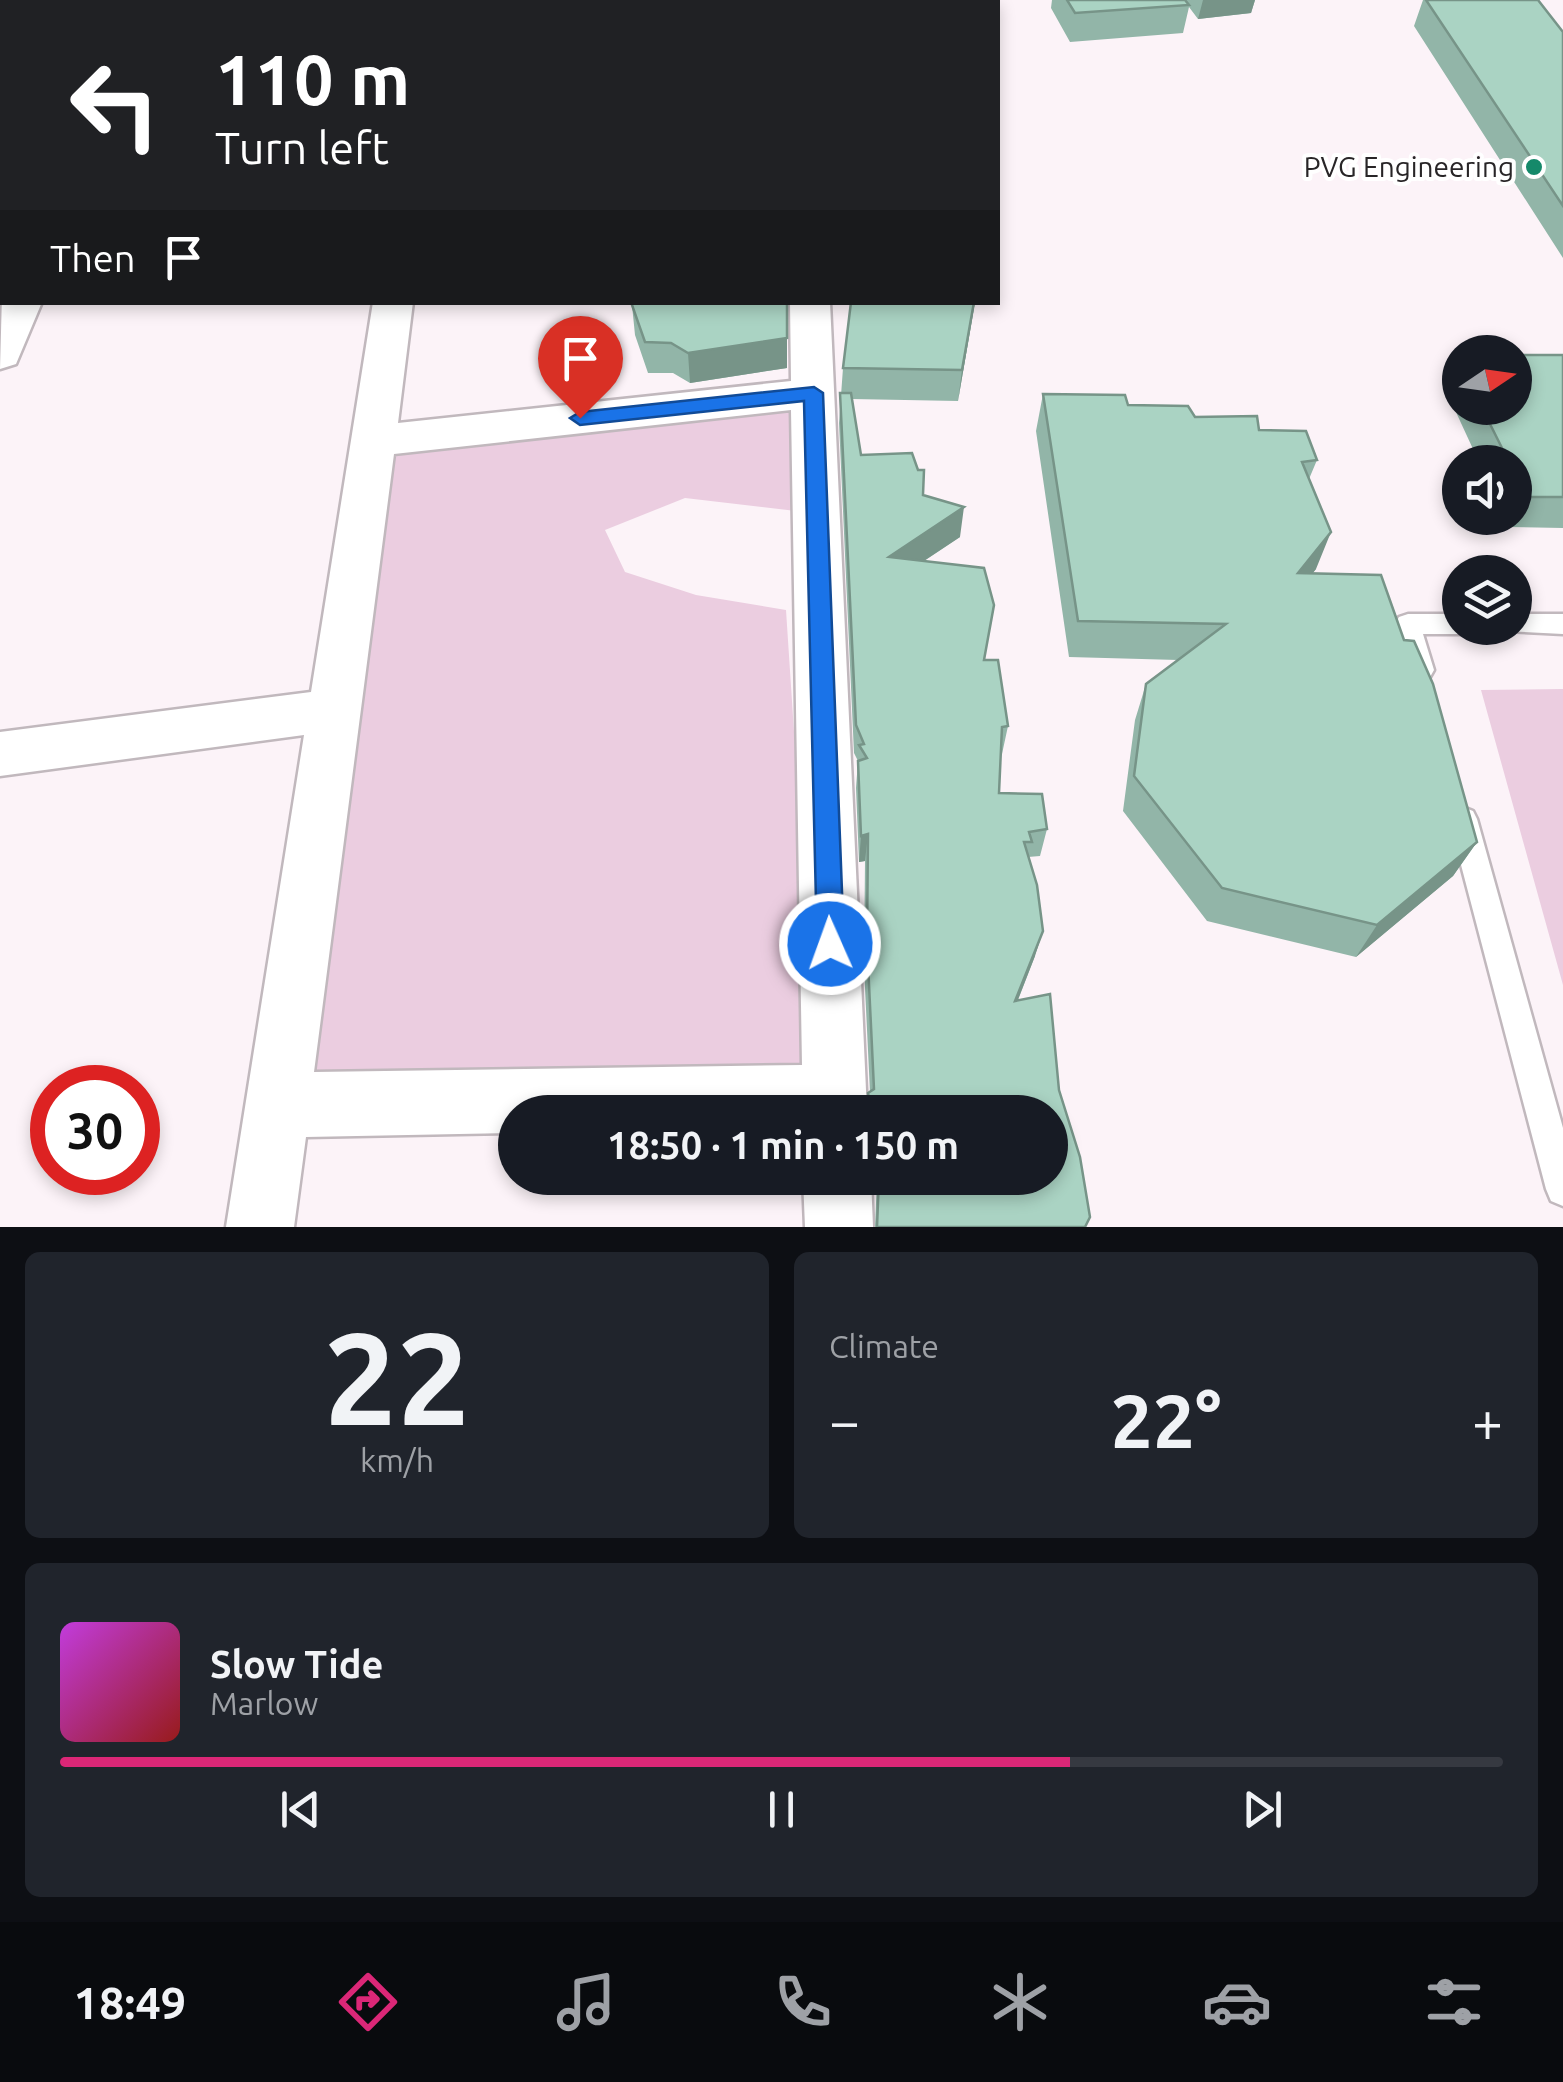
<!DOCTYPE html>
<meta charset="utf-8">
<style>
:root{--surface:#171b24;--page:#20242c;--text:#f1f3f6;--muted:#9ea1a6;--line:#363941;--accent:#db2777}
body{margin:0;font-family:Ubuntu,sans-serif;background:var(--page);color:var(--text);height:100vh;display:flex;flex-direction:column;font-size:38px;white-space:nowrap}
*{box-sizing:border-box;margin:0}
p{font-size:32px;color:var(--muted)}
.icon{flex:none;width:55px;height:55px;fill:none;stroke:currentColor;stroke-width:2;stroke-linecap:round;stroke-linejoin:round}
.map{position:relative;height:1227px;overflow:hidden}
.panel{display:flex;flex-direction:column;gap:25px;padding:25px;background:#0d0f14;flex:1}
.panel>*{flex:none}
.top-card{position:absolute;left:0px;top:0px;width:1000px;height:305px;box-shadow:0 5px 15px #0003;background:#202124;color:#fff;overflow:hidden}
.needle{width:65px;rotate:77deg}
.controls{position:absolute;left:1442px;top:335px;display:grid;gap:20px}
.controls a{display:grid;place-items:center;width:90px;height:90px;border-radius:50%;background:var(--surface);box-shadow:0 5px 15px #0003;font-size:50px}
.speed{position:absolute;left:30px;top:1065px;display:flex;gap:20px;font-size:50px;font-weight:700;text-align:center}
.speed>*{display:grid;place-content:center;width:130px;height:130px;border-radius:50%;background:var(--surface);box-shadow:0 5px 15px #0003;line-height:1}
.speed .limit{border:15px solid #d22;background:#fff;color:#111}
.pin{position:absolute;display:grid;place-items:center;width:85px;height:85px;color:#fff;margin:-102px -42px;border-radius:50% 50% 50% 0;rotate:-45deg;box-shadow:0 0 10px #0007}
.pin .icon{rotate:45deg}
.me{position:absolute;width:110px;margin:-55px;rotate:358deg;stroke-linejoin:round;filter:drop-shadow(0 0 8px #0008)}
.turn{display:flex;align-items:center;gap:35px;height:210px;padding:0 50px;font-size:45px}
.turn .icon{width:130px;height:130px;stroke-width:2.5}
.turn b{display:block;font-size:70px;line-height:85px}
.then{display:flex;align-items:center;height:95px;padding:0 50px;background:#0003;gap:20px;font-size:38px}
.big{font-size:75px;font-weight:600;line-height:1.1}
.panel .card{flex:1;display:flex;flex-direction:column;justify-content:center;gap:15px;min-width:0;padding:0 35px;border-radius:15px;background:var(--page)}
.panel .dial{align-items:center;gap:0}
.dial b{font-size:130px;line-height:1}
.song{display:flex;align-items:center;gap:30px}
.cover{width:120px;height:120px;border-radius:15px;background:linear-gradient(135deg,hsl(290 70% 55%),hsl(0 70% 35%))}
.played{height:10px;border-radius:5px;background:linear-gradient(90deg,var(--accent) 70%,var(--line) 70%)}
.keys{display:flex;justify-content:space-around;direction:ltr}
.heat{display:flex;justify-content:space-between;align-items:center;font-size:55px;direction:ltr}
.panel .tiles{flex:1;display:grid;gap:25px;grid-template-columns:1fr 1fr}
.card:last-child{grid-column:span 2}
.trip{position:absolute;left:498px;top:1095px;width:570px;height:100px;border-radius:50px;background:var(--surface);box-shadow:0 5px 15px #0003;font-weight:600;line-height:100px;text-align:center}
.dock{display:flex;height:160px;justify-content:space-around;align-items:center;background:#090b0e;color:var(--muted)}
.dock .icon{width:70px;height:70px}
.dock .on{color:var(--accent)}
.dock b{font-size:45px;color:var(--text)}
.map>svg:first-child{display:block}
</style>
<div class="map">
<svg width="1563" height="1227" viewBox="0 0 1563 1227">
<rect width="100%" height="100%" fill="#fcf3f8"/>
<path fill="#ebcde0" d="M 801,402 L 796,511 L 685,498 L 605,530 L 625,572 L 696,595 L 786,610 L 817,1081 L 302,1089 L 385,440 Z
M 1563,689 L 1563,985 L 1481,690 Z"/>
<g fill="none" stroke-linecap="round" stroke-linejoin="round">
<g stroke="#c1b8bd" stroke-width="5">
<path id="lane" d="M 1408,614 L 1460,614 L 1460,628 L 1471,628 L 1460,634 L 1423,634 L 1434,670 L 1430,677 L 1412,677 L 1395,624 L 1399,617 Z
M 1515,614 L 1563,614 L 1563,634 L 1506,631 L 1504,628 L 1515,628 Z
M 1463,807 L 1473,811 L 1477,819 L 1563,1128 L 1563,1206 L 1551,1201 L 1546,1189 L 1449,819 L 1453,811 Z"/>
</g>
<g stroke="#c1b8bd" stroke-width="5">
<path id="street" d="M 754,0 L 786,0 L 786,2 L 755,2 Z
M 373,302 L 413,302 L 398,423 L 791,381 L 790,302 L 830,302 L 867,1112 L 515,1112 L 515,1133 L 306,1137 L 294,1227 L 226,1227 L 304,735 L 0,776 L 0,732 L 311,692 ZM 791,410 L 802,1065 L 314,1072 L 394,454 Z
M 803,1178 L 871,1178 L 873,1227 L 805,1227 Z"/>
</g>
<g stroke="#c1b8bd" stroke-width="5">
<path id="secondary" d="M 477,0 L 511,0 L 511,2 L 477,2 Z
M 2,211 L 2,242 L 0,243 L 0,212 Z
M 2,295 L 2,302 L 42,302 L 16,364 L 0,369 Z"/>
</g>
<use href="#lane" fill="#fff" fill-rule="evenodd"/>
<use href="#street" fill="#fff" fill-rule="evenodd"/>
<use href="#secondary" fill="#fff" fill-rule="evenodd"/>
</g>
<path fill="#92b5a8" d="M 1052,0 L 1255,0 L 1251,13 L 1198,19 L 1189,7 L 1183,33 L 1070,42 L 1051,8 Z
M 1423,0 L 1538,0 L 1563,32 L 1563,258 L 1414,26 Z
M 545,302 L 593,302 L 593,305 L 545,304 Z
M 975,302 L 958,401 L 852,399 L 861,455 L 923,495 L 960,537 L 924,561 L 984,660 L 1008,726 L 1002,754 L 1001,754 L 999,793 L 1047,829 L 1040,856 L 1028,857 L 1035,956 L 1018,1000 L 1059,1090 L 1085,1227 L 875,1227 L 877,1178 L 1050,1178 L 1050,1112 L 865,1112 L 868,1093 L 870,1092 L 864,967 L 865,861 L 859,862 L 856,788 L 858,761 L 854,753 L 839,423 L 843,368 Z
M 632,305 L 787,368 L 690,383 L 673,373 L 648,373 L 635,335 Z
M 1457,354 L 1460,354 L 1460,408 L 1515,408 L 1563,355 L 1563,528 L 1508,527 L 1504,518 L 1515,518 L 1515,462 L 1479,462 L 1443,384 Z
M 1043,394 L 1195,417 L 1259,430 L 1317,460 L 1309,479 L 1316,569 L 1312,574 L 1477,842 L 1453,876 L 1356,957 L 1207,921 L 1123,811 L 1135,720 L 1146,684 L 1178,660 L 1069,657 L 1036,431 Z"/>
<path fill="#779488" d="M 1203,0 L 1255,0 L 1251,13 L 1198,19 Z
M 974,302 L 975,302 L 958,401 L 962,370 Z
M 787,338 L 787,368 L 690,383 L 688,353 Z
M 964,507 L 960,537 L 886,586 L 889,557 Z
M 1331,532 L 1316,569 L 1283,610 L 1298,573 Z
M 868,834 L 865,861 L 859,862 L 861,836 Z
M 1477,842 L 1453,876 L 1356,957 L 1377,925 Z
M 1043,931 L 1035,956 L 1008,1025 L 1015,1001 Z"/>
<path fill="#aad3c3" stroke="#779488" stroke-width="2.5" d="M 1067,0 L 1185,0 L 1189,5 L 1075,13 Z
M 1426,0 L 1538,0 L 1563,32 L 1563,206 Z
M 633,302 L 787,302 L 787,338 L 688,353 L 671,343 L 645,342 L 632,305 Z
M 851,302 L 974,302 L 962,370 L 843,368 Z
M 1515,355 L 1563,355 L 1563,497 L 1525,497 L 1515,475 L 1515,462 L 1509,462 L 1482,408 L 1515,408 Z
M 840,393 L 851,393 L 861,455 L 912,453 L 918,470 L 924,470 L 923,495 L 964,507 L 889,557 L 984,568 L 994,605 L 984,660 L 998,660 L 1008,726 L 1002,727 L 999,793 L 1042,794 L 1047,829 L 1029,832 L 1032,842 L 1024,842 L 1037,885 L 1043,931 L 1015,1001 L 1050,994 L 1059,1090 L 1080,1157 L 1090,1217 L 1085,1227 L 877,1227 L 879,1178 L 1050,1178 L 1050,1112 L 871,1112 L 868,1093 L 874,1089 L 867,942 L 868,834 L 861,836 L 858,761 L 867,758 L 859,745 L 864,744 L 856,725 Z
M 1043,394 L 1125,395 L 1128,405 L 1188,406 L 1195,417 L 1257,416 L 1259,430 L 1306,431 L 1317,460 L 1302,462 L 1331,532 L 1298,573 L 1381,575 L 1404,640 L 1414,641 L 1433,684 L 1477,842 L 1377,925 L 1222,888 L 1134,776 L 1146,684 L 1226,624 L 1078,621 Z"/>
<path fill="#1a73e8" stroke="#114b97" stroke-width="2.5" d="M 814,387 L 823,393 L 844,944 L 840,953 L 830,956 L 821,953 L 817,944 L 804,401 L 580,425 L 570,418 L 580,412 Z"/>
<circle fill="#15896a" stroke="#fff" stroke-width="4" cx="1534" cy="167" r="10"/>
<g text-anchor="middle" stroke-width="8" stroke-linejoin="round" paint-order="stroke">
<g font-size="28" fill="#282527" stroke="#fff" text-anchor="end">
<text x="1514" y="177">PVG Engineering</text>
</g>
</g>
</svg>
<div class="controls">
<a><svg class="needle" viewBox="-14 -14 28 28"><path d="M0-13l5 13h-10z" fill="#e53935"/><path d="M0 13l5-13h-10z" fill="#9ea1a6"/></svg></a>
<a><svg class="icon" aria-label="sound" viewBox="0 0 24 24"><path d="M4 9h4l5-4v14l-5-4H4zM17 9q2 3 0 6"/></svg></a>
<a><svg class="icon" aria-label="layers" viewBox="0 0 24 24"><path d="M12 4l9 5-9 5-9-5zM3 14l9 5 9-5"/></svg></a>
</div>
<div class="speed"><div class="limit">30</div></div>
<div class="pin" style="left:580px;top:418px;background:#d93025"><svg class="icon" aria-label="arrive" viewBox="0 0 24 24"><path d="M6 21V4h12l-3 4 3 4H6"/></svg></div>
<svg class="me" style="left:830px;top:944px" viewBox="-20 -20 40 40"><circle r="17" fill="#1a73e8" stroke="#fff" stroke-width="3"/><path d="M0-11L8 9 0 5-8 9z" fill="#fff"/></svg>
<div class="trip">18:50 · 1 min · 150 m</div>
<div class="top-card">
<div class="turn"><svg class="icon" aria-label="left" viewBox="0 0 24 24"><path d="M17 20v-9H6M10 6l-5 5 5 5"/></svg><div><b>110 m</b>Turn left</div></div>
<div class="then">Then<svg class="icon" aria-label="arrive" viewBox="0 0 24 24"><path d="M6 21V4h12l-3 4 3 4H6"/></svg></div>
</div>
</div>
<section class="panel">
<div class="tiles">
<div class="card dial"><b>22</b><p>km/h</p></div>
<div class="card"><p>Climate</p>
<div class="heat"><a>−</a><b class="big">22°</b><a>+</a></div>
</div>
<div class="card">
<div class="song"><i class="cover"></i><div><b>Slow Tide</b><p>Marlow</p></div></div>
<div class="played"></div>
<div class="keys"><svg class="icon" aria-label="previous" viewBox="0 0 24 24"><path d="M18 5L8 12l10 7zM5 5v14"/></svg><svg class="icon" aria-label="pause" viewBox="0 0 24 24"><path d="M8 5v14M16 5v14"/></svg><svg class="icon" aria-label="next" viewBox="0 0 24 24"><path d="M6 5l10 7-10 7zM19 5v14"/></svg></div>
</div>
</div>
</section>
<nav class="dock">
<b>18:49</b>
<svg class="icon on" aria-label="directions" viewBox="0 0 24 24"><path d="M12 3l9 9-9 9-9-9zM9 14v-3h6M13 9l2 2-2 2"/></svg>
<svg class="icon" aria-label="music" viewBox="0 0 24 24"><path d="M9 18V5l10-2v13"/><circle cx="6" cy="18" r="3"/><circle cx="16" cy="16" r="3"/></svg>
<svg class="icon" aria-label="phone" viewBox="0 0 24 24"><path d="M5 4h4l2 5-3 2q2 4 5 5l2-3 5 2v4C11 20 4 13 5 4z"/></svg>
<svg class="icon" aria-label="climate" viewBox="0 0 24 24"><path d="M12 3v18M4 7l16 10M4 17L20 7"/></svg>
<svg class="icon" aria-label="car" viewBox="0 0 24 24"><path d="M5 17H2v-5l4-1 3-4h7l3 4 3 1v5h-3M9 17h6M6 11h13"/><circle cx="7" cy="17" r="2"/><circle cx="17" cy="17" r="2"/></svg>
<svg class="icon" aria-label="filters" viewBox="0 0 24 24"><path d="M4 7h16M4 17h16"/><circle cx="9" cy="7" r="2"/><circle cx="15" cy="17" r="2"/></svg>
</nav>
